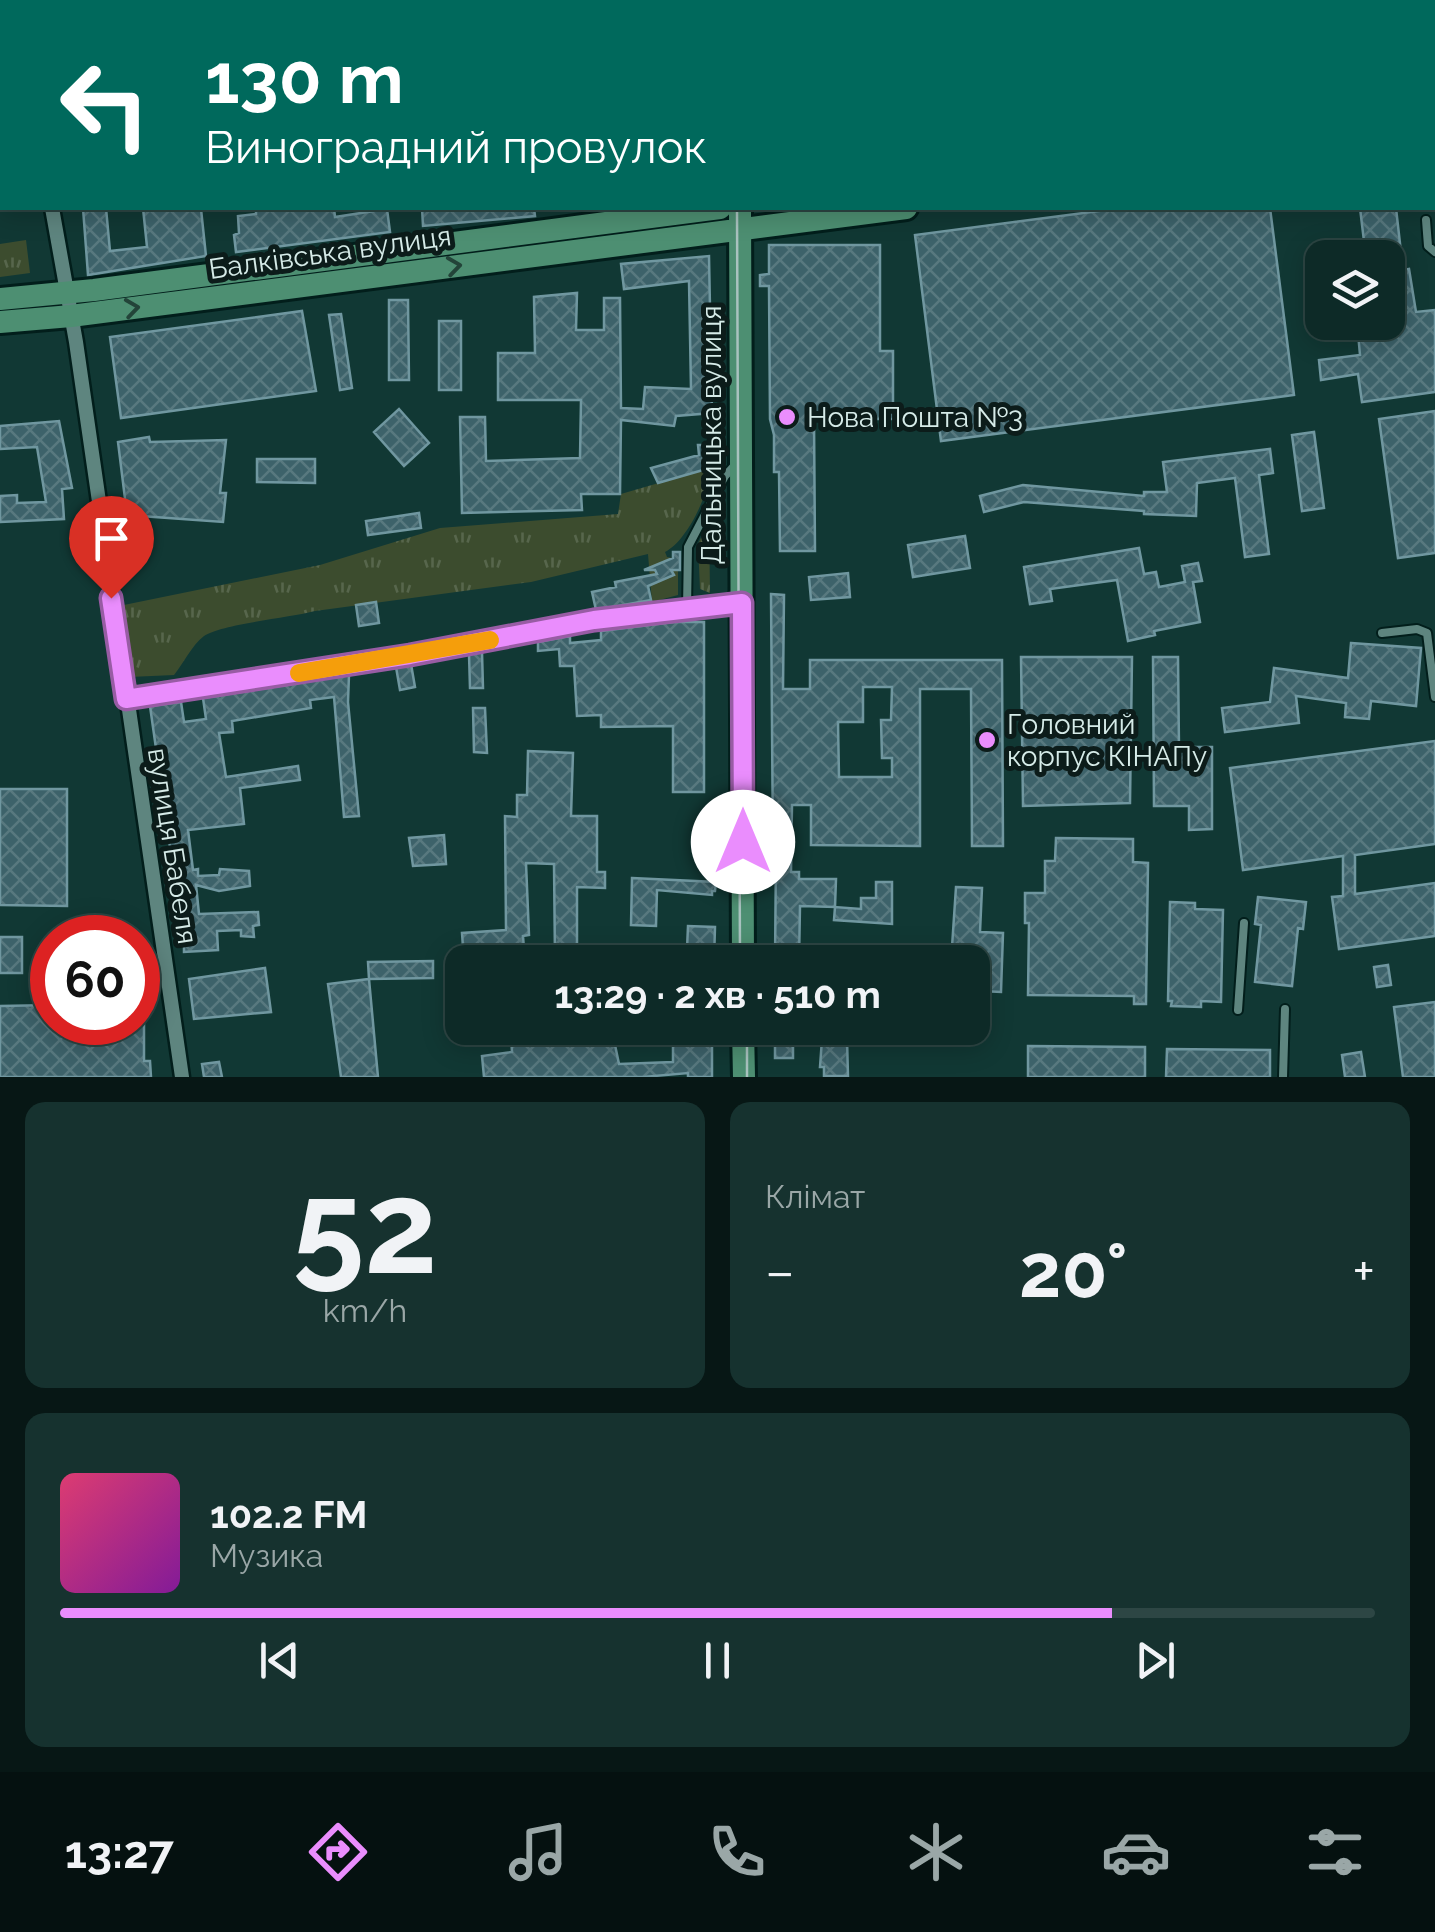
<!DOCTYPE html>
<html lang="uk">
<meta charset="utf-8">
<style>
:root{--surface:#0d2a27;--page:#16322f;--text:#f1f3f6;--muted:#9aa7a7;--line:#2d4644;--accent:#ea8dfd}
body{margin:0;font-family:Raleway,sans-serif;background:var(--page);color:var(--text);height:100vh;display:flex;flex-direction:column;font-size:38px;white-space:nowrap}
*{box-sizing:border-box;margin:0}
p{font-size:32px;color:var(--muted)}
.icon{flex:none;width:55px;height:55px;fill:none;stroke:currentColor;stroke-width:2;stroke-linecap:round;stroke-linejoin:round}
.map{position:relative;height:1077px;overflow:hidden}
.details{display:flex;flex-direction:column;gap:25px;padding:25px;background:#071715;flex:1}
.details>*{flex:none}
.top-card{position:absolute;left:0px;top:0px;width:1435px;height:210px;box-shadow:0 5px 25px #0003,0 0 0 2px var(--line);background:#00695c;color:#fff;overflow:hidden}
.buttons{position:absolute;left:1305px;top:240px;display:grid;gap:20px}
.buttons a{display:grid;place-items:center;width:100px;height:100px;border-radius:20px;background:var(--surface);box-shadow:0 5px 25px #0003,0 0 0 2px var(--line);font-size:50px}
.speed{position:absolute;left:30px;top:915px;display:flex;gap:20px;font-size:50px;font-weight:700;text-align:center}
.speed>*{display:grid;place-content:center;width:130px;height:130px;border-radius:50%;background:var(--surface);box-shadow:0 5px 25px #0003,0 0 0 2px var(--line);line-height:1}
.speed .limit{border:15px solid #d22;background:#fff;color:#111}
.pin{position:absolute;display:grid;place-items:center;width:85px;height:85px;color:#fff;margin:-102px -42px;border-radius:50% 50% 50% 0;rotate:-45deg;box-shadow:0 0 10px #0007}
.pin .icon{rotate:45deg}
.me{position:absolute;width:110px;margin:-55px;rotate:0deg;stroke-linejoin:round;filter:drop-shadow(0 0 8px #0008)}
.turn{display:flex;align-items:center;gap:35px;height:210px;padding:0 40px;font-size:45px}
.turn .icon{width:130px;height:130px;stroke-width:2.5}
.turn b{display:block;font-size:70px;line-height:85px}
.big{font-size:75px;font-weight:700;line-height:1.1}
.details .widget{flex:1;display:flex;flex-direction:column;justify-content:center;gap:15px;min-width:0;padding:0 35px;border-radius:20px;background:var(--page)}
.details .dial{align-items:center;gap:0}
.dial b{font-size:130px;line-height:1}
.song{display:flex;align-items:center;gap:30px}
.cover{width:120px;height:120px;border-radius:15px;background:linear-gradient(135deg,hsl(340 70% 55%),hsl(290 70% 35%))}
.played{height:10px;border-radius:5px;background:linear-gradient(90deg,var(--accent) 80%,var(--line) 80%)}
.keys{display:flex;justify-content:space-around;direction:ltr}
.heat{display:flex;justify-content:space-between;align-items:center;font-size:55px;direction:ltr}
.details .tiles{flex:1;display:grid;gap:25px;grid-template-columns:1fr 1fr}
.widget:last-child{grid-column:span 2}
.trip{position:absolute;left:445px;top:945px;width:545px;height:100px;border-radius:20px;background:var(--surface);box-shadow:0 5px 25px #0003,0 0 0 2px var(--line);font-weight:700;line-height:100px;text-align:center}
.menu{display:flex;height:160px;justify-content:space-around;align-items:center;background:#051110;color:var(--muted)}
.menu .icon{width:70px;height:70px}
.menu .on{color:var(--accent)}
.menu b{font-size:45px;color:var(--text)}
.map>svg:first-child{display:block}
</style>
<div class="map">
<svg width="1435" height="1077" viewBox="0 0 1435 1077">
<defs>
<pattern id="grass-tufts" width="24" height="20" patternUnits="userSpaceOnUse" patternTransform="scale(2.5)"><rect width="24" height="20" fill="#3c4c2e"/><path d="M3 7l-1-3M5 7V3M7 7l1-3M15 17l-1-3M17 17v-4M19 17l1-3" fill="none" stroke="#57664c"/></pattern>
<pattern id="building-cross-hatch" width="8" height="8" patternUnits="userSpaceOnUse" patternTransform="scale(2.5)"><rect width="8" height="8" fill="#3d626a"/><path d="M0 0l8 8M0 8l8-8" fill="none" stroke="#58797f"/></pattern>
</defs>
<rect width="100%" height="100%" fill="#113834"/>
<path fill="url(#grass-tufts)" d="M 26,240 L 30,273 L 0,277 L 0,244 Z
M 710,468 C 710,493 687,541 665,552 L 667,557 L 678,559 L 678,595 L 652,602 L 648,554 L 531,582 L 315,611 C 289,618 221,624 204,636 C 192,645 183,664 174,675 L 129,677 L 119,606 L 320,565 L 440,528 L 618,514 L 621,494 Z
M 709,521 L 710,593 L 700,589 L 698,544 Z"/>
<path fill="url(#building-cross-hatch)" stroke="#7097a0" stroke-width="2.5" fill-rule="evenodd" d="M 83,208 L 106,208 L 110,251 L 147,247 L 143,208 L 201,209 L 206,256 L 88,275 Z
M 256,208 L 334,208 L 335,217 L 387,209 L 390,232 L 236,252 L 234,235 L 239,233 L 238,216 L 256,214 Z
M 422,208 L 534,208 L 535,216 L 423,226 Z
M 1122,208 L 1270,208 L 1294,395 L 941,441 L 915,235 Z
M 1360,208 L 1396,208 L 1403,270 L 1409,269 L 1416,312 L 1435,310 L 1435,392 L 1362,402 L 1358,374 L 1321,380 L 1319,360 L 1360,355 L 1357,322 L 1388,322 L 1388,258 L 1366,258 Z
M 769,245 L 880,245 L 880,351 L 893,351 L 893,419 L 814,419 L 815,551 L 780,551 L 779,472 L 774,472 L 774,435 L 770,419 L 769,286 L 760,286 L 760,275 L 769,274 Z
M 709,256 L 712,413 L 676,416 L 674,426 L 621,420 L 620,494 L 581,494 L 582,510 L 462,513 L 460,417 L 485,417 L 486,461 L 580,458 L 581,400 L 498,400 L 498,353 L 535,353 L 534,297 L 577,293 L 576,330 L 604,330 L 604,298 L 620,298 L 621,408 L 643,409 L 645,387 L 691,389 L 689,281 L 624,289 L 621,264 Z
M 389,300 L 408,300 L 409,380 L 389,380 Z
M 302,311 L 316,391 L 121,418 L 110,337 Z
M 341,314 L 352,388 L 340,390 L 329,315 Z
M 439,321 L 461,321 L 461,390 L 439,390 Z
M 399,409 L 429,443 L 404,466 L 374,432 Z
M 1435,411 L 1435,553 L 1398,558 L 1379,419 Z
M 59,421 L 72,488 L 62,489 L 64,519 L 0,522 L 0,496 L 17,495 L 17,503 L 46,502 L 37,447 L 0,449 L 0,426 Z
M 1314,432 L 1324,508 L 1302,511 L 1292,435 Z
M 149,437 L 150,442 L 226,440 L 220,493 L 226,493 L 223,522 L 127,515 L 118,442 Z
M 698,445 L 709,445 L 710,468 L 658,483 L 651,468 L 699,455 Z
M 1270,449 L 1273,473 L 1259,475 L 1269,554 L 1245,557 L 1235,478 L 1197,483 L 1196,516 L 1144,514 L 1144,511 L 1024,502 L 984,512 L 980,496 L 1023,485 L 1144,496 L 1144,492 L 1167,492 L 1163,462 Z
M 257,459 L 315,459 L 315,483 L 257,482 Z
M 419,513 L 421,528 L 368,535 L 366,521 Z
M 965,536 L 970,568 L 913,577 L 908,545 Z
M 1139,548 L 1144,574 L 1156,572 L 1159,587 L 1185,582 L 1182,566 L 1198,563 L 1202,581 L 1193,582 L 1200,622 L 1154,631 L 1155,635 L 1128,641 L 1117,580 L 1050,589 L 1052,601 L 1030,604 L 1024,567 Z
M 673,552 L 680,552 L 680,570 L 671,570 L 674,575 L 648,586 L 651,600 L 596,610 L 592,592 L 616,587 L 615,582 L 657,574 L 655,570 L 644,570 L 673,558 Z
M 848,573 L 850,597 L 811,600 L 809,577 Z
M 771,594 L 784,595 L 783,689 L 810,689 L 810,660 L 1002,660 L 1003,846 L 972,846 L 971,689 L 920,689 L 920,846 L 811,845 L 811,805 L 792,805 L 791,872 L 799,872 L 799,879 L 836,879 L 835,907 L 800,906 L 799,962 L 775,962 L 776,854 L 773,854 ZM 863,687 L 892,687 L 891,720 L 881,720 L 882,758 L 892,758 L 892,777 L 839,777 L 838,722 L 863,722 Z
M 376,602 L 379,623 L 359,626 L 356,605 Z
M 674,622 L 704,622 L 704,792 L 673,792 L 673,726 L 601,727 L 601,715 L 577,716 L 574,666 L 560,666 L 559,649 L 538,651 L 538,642 L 570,636 L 570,643 L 601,640 L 601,631 Z
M 1351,643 L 1421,648 L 1416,706 L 1371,701 L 1369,719 L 1345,717 L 1346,703 L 1296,696 L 1299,723 L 1225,732 L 1222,708 L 1270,702 L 1274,668 L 1348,678 Z
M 482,652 L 483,688 L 470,688 L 469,654 Z
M 1021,657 L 1132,657 L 1130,803 L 1023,806 Z
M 1153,657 L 1178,657 L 1179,747 L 1212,747 L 1212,829 L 1189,830 L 1189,806 L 1154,806 Z
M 411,664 L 415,687 L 400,690 L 396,667 Z
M 349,675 L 348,702 L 359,816 L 344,817 L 334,697 L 310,700 L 311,708 L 232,721 L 233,732 L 219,733 L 226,777 L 298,766 L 300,780 L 240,788 L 244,824 L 188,830 L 193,870 L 198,869 L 198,876 L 219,875 L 220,869 L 249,871 L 250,886 L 219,891 L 196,885 L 199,914 L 258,912 L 259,925 L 253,926 L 254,937 L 241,936 L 241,930 L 217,931 L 218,950 L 184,952 L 184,904 L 178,904 L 150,706 L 181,702 L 184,722 L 206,719 L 203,698 Z
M 473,708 L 485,708 L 487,753 L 474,752 Z
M 1435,741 L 1435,844 L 1355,855 L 1355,894 L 1435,883 L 1435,936 L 1339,949 L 1332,897 L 1343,896 L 1343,856 L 1243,870 L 1230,768 Z
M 528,751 L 573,753 L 571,816 L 597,816 L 597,872 L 605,872 L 605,888 L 577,887 L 577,947 L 649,952 L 649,948 L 687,949 L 688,926 L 715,927 L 714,962 L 590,962 L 555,959 L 554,864 L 526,863 L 529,935 L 523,936 L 525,962 L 464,962 L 462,933 L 506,930 L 505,816 L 517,817 L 517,795 L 527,795 Z
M 0,789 L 67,789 L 67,906 L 0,905 Z
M 444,835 L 446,864 L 413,866 L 409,838 Z
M 1056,838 L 1133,839 L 1133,862 L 1148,863 L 1146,1004 L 1134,1004 L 1134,996 L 1028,995 L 1029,923 L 1025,923 L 1025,893 L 1045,893 L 1045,861 L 1055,861 Z
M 632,878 L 716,882 L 715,891 L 712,891 L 712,895 L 657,890 L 656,926 L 631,925 Z
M 876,882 L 892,882 L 892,924 L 834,920 L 835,907 L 861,909 L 861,898 L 876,898 Z
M 956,887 L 982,888 L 980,932 L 1003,933 L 1001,992 L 981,991 L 981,974 L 972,974 L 972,962 L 951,962 Z
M 1258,897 L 1306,902 L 1303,929 L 1298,928 L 1292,986 L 1255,982 L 1261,925 L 1255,924 Z
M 1170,902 L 1195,903 L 1195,909 L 1223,910 L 1221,1002 L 1201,1001 L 1201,1007 L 1171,1006 L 1172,1001 L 1168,1001 Z
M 0,937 L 22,937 L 22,973 L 0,973 Z
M 433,961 L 433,978 L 369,979 L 368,962 Z
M 1388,965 L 1391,985 L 1377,987 L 1374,967 Z
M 265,968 L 271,1012 L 194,1019 L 189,979 Z
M 369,979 L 378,1077 L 341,1077 L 328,984 Z
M 462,985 L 462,1017 L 448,1018 L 446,986 Z
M 1435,1002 L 1435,1077 L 1403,1077 L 1394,1007 Z
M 52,1005 L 52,1022 L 144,1022 L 144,1061 L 150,1061 L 151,1077 L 0,1077 L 0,1006 Z
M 579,1028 L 617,1028 L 620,1044 L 615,1045 L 619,1064 L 673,1062 L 673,1028 L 712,1028 L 712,1077 L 688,1077 L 688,1073 L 643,1077 L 484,1077 L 482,1056 L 512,1052 L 511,1035 Z
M 775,1028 L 793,1028 L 793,1058 L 775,1058 Z
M 847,1038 L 848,1076 L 824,1076 L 824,1067 L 820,1067 L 822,1039 Z
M 1028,1046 L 1145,1047 L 1145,1077 L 1028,1077 Z
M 1167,1049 L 1270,1050 L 1270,1077 L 1166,1077 Z
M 1361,1052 L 1365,1077 L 1345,1077 L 1342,1055 Z
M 219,1062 L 222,1077 L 204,1077 L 202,1064 Z"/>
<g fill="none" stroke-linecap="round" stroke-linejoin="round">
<g stroke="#021e1b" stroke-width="12">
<path id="service" d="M 1426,220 L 1428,246 L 1435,252
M 687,608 L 688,547 L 725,476 L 735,465
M 1382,633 L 1417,629 L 1427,633 L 1435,697
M 1238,1010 L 1244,923
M 1283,1077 L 1285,1009"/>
</g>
<g stroke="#021e1b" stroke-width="19">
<path id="minor" d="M 13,0 L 13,2
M 158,2 L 178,0
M 0,22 L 2,22
M 52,208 L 76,342 L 182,1077
M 125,699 L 283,676 L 594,621 L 742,603"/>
</g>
<g stroke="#021e1b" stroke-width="28">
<path id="primary" d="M 739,0 L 739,2
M 1432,115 L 1435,114
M 1432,139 L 1435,139
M 740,208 L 743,962
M 0,299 L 94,290 L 720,208
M 0,322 L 71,316 L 906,208
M 743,1028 L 744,1077"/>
</g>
<use href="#service" stroke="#5e857f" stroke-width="8"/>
<use href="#minor" stroke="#5e857f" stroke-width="14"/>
<use href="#primary" stroke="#4d8f72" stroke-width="22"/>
<path stroke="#a9c2bf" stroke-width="2.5" d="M 742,0 L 742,2
M 737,208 L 740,962
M 747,1028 L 747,1077"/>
</g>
<defs><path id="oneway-chevron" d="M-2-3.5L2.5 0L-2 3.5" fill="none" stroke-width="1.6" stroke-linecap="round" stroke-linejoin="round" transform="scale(2.5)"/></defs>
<g stroke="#234439">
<use href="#oneway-chevron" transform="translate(454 266) rotate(-8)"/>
<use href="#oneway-chevron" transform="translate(132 308) rotate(-8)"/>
</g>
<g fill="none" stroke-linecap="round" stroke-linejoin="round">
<g stroke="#985ca4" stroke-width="25">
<path id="route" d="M 111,598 L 126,699 L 410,655 L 594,620 L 742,603 L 743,842"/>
</g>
<use href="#route" stroke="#ea8dfd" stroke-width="18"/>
<path stroke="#f59e0b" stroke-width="18" d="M 299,673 L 490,640"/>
</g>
<g fill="#ea8dfd" stroke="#0c1c1a" stroke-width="4">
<circle cx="787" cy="417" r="10"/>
<circle cx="987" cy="740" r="10"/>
</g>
<g text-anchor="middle" stroke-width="10" stroke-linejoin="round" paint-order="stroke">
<g font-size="28" fill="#d6ebe8" stroke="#0c1c1a">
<text transform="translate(330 252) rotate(-8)" y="10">Балківська вулиця</text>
<text transform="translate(711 435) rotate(-90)" y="10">Дальницька вулиця</text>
<text transform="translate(173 846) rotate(81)" y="10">вулиця Бабеля</text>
</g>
<g font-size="28" fill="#d6ebe8" stroke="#0c1c1a" text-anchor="start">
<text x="807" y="427">Нова Пошта №3</text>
<text x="1007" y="734">Головний<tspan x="1007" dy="32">корпус КІНАПу</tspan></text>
</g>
</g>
</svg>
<div class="buttons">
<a><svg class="icon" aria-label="layers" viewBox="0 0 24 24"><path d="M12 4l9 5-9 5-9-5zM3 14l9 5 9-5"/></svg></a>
</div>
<div class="speed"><div class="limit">60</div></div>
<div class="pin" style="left:111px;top:598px;background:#d93025"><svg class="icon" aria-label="arrive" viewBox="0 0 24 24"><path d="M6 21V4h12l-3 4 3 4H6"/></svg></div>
<svg class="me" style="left:743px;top:842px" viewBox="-20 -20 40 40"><circle r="19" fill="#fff"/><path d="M0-13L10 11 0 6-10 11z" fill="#ea8dfd"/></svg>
<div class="trip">13:29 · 2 хв · 510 m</div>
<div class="top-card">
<div class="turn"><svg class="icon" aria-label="left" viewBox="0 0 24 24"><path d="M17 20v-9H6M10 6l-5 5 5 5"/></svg><div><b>130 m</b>Виноградний провулок</div></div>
</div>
</div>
<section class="details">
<div class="tiles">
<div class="widget dial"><b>52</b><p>km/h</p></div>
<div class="widget"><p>Клімат</p>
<div class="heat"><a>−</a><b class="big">20°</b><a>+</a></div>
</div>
<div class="widget">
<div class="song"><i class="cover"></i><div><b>102.2 FM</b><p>Музика</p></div></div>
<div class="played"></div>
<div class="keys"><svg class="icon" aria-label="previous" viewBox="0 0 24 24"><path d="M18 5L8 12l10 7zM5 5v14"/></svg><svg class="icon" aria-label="pause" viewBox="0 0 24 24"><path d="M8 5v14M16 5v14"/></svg><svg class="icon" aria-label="next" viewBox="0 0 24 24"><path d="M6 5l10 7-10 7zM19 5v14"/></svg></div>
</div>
</div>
</section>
<nav class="menu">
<b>13:27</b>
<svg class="icon on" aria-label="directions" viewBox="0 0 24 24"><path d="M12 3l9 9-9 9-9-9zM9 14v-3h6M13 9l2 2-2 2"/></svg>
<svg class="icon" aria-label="music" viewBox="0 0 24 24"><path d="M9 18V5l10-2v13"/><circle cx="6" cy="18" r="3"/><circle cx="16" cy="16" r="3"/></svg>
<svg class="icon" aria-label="phone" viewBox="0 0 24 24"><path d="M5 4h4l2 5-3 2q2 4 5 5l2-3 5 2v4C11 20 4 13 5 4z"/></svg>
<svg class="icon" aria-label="climate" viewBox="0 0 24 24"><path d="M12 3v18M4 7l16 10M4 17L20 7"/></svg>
<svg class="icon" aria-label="car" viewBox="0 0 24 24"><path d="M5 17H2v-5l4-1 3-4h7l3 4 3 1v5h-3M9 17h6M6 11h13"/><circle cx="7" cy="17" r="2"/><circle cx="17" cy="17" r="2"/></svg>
<svg class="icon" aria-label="filters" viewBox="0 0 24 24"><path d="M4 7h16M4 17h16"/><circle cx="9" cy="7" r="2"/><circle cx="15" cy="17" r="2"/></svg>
</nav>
